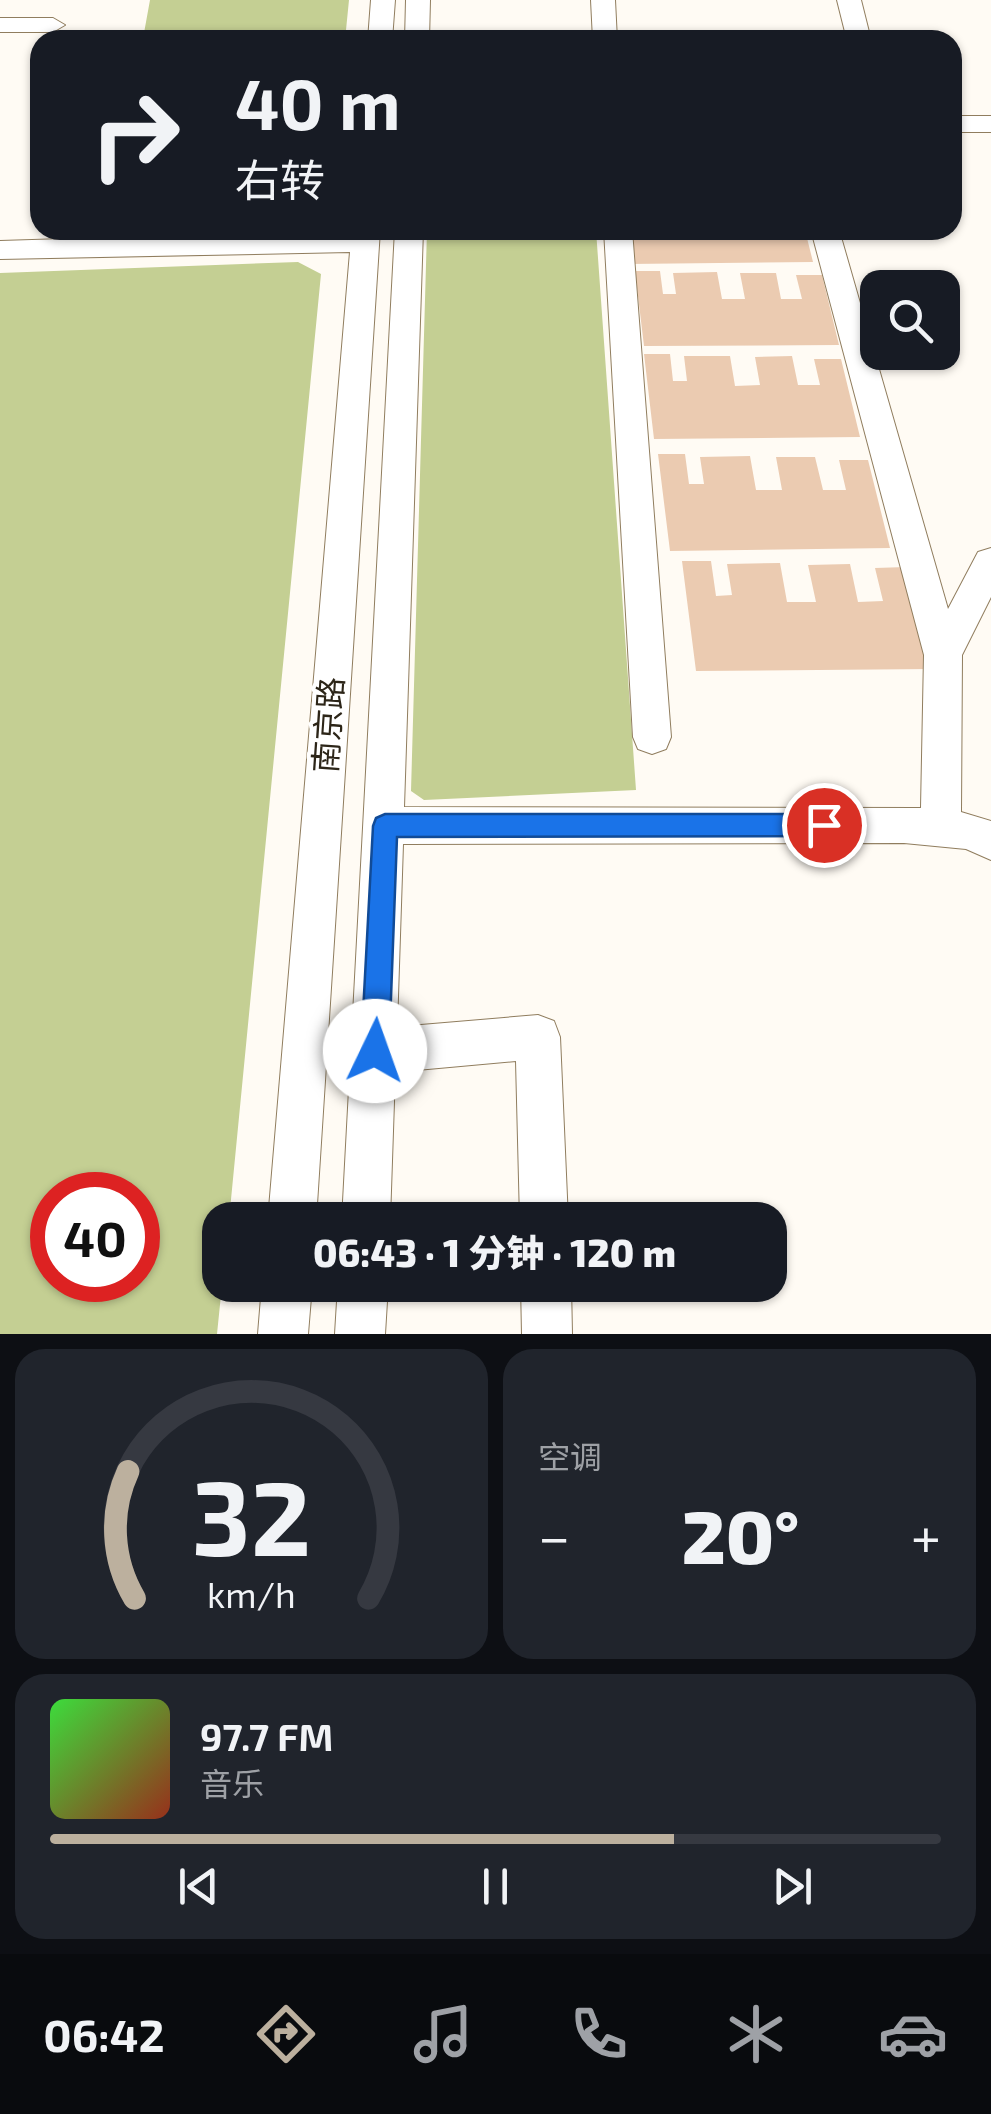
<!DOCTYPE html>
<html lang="zh">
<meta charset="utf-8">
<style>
:root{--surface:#171b24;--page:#20242c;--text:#f1f3f6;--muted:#9ea1a6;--line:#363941;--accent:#bcb09e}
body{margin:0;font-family:"Exo 2","Noto Sans SC",sans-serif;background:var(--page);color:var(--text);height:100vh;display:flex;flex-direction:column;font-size:38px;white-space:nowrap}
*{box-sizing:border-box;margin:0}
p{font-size:32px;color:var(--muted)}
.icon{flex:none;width:55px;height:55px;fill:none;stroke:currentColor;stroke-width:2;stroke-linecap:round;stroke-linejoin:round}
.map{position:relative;height:1334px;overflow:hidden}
.drawer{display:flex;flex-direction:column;gap:15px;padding:15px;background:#0d0f14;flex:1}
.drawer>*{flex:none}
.top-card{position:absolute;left:30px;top:30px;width:932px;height:210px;border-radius:30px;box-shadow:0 2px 8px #0004;background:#171b24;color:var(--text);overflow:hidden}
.buttons{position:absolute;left:860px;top:270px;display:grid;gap:20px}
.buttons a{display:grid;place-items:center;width:100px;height:100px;border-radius:20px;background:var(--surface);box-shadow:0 2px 8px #0004;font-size:50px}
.speed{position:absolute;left:30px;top:1172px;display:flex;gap:20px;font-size:50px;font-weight:700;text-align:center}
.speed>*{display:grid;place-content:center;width:130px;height:130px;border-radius:50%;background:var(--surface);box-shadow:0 2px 8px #0004;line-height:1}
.speed .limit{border:15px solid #d22;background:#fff;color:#111}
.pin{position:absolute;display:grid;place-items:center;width:85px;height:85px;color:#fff;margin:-42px;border:5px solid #fff;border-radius:50%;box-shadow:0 2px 10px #0007}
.me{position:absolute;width:110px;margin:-55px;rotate:3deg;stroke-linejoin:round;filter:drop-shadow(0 0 8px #0008)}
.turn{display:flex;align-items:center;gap:35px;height:210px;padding:0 40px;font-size:45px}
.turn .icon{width:130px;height:130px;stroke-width:2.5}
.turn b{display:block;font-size:70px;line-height:85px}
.big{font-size:75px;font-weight:800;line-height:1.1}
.drawer .widget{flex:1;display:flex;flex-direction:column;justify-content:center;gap:15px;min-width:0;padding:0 35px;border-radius:30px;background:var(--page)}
.drawer .dial{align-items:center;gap:0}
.dial svg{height:260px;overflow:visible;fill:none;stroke:var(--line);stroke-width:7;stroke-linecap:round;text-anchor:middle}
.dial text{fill:var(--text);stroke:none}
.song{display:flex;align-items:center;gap:30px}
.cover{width:120px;height:120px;border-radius:15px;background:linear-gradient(135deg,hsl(120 70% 55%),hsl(10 70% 35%))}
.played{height:10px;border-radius:5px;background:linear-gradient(90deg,var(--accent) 70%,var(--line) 70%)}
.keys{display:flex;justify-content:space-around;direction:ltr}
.heat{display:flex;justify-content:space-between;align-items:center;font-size:55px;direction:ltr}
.drawer .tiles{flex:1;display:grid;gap:15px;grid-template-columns:1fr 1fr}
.widget:last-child{grid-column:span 2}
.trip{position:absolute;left:202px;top:1202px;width:585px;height:100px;border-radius:30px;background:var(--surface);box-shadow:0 2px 8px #0004;font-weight:800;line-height:100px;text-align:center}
.tabs{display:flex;height:160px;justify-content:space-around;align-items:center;background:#090b0e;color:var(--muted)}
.tabs .icon{width:70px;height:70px}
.tabs .on{color:var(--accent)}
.tabs b{font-size:45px;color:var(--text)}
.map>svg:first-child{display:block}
</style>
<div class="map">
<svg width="991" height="1334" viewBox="0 0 991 1334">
<rect width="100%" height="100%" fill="#fffbf4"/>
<path fill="#c4cf93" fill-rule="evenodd" d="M 150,0 L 349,0 L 345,40 L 283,40 L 283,34 L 144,33 Z
M 427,230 L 596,230 L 636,790 L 424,800 L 411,791 Z
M 298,262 L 321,274 L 229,1220 L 220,1220 L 222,1285 L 217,1334 L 0,1334 L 0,273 ZM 52,1195 L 138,1195 L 138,1280 L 52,1280 Z"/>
<path fill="#ebcbb1" d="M 625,230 L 805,230 L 813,262 L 629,264 Z
M 635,271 L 660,271 L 663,294 L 676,294 L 673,273 L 717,272 L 722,299 L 745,299 L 740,273 L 776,273 L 781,299 L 802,299 L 796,275 L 822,275 L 839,345 L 644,346 Z
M 644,354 L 670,354 L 673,381 L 687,381 L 684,356 L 730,356 L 735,386 L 760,385 L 755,357 L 792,356 L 798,385 L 820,385 L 814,359 L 841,359 L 860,437 L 654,439 Z
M 658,454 L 685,454 L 689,484 L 704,484 L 700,457 L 750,456 L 756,490 L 782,490 L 776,457 L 815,457 L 823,490 L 846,490 L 839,460 L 868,460 L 890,548 L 670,551 Z
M 682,561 L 711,561 L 716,596 L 732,595 L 727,564 L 780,563 L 787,602 L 816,602 L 808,565 L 850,564 L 858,602 L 883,601 L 875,568 L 906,567 L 931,669 L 696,671 Z"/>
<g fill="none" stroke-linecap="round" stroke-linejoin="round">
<g stroke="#907d5e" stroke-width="2">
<path id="minor" d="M 371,0 L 395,0 L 392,40 L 368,40 Z
M 406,0 L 430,0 L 429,40 L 405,40 Z
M 591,0 L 615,0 L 617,40 L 593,40 Z
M 837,0 L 861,0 L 871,40 L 847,40 Z
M 0,18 L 53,18 L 65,25 L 53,32 L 0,32 Z
M 952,116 L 991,116 L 991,132 L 952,132 Z
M 352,230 L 380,230 L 316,1220 L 268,1220 L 350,252 L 0,259 L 0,241 Z
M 395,230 L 423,230 L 404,807 L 921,808 L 924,655 L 811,230 L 839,230 L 948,609 L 978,552 L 991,548 L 991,597 L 962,655 L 961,812 L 991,821 L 991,860 L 966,849 L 904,843 L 403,844 L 397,1027 L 538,1015 L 554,1021 L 560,1037 L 568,1220 L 520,1220 L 516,1061 L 395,1072 L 390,1220 L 342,1220 Z
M 604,230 L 632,230 L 671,737 L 666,749 L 652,754 L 638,749 L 633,737 Z
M 262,1285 L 312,1285 L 308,1334 L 258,1334 Z
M 338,1285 L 388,1285 L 385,1334 L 335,1334 Z
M 521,1285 L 571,1285 L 572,1334 L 522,1334 Z"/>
</g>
<use href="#minor" fill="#fff" fill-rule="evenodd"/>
</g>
<path fill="#1a73e8" stroke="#114b97" stroke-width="2.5" d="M 385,814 L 824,814 L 833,817 L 837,825 L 833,833 L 824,836 L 397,837 L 389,1051 L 385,1060 L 375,1064 L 365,1060 L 361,1051 L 373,826 L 376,818 Z"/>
<g text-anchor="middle" stroke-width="8" stroke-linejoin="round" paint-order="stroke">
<g font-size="32" fill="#2c2518" stroke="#fff">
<text transform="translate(329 725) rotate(-86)" y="11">南京路</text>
</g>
</g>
</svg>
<div class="buttons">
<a><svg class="icon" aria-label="search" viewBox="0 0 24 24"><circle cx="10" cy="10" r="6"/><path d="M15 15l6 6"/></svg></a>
</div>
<div class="speed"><div class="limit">40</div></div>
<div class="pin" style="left:824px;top:825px;background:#d93025"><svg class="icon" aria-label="arrive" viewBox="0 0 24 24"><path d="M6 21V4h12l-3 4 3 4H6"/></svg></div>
<svg class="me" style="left:375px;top:1051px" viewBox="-20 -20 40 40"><circle r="19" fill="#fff"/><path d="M0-13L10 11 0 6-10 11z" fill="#1a73e8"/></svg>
<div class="trip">06:43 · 1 分钟 · 120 m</div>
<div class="top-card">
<div class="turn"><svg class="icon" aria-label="right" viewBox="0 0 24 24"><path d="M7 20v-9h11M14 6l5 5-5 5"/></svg><div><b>40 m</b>右转</div></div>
</div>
</div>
<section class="drawer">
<div class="tiles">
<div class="widget dial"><svg viewBox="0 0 100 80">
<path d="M14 69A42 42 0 1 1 86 69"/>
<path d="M14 69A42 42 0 0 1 12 30" stroke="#bcb09e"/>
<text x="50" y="56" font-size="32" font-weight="700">32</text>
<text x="50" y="72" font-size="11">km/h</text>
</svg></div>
<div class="widget"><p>空调</p>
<div class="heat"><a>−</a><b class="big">20°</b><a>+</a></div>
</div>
<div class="widget">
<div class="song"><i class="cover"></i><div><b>97.7 FM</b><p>音乐</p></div></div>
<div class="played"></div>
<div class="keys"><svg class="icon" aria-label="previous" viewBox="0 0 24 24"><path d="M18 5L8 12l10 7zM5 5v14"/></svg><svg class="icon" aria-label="pause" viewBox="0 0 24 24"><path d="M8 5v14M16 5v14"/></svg><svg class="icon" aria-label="next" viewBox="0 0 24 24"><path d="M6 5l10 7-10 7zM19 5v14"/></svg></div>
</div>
</div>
</section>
<nav class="tabs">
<b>06:42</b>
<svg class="icon on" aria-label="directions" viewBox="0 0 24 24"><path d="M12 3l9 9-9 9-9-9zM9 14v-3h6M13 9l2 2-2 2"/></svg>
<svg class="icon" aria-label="music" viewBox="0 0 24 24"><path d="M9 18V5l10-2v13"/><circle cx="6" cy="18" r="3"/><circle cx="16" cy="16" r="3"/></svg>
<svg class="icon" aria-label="phone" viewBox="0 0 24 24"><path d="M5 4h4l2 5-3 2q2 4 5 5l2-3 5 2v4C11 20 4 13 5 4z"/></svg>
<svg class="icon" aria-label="climate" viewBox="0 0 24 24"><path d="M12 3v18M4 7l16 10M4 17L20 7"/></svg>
<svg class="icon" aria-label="car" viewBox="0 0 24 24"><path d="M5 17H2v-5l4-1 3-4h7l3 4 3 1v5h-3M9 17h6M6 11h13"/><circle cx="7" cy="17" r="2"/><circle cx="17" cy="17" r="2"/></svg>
</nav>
